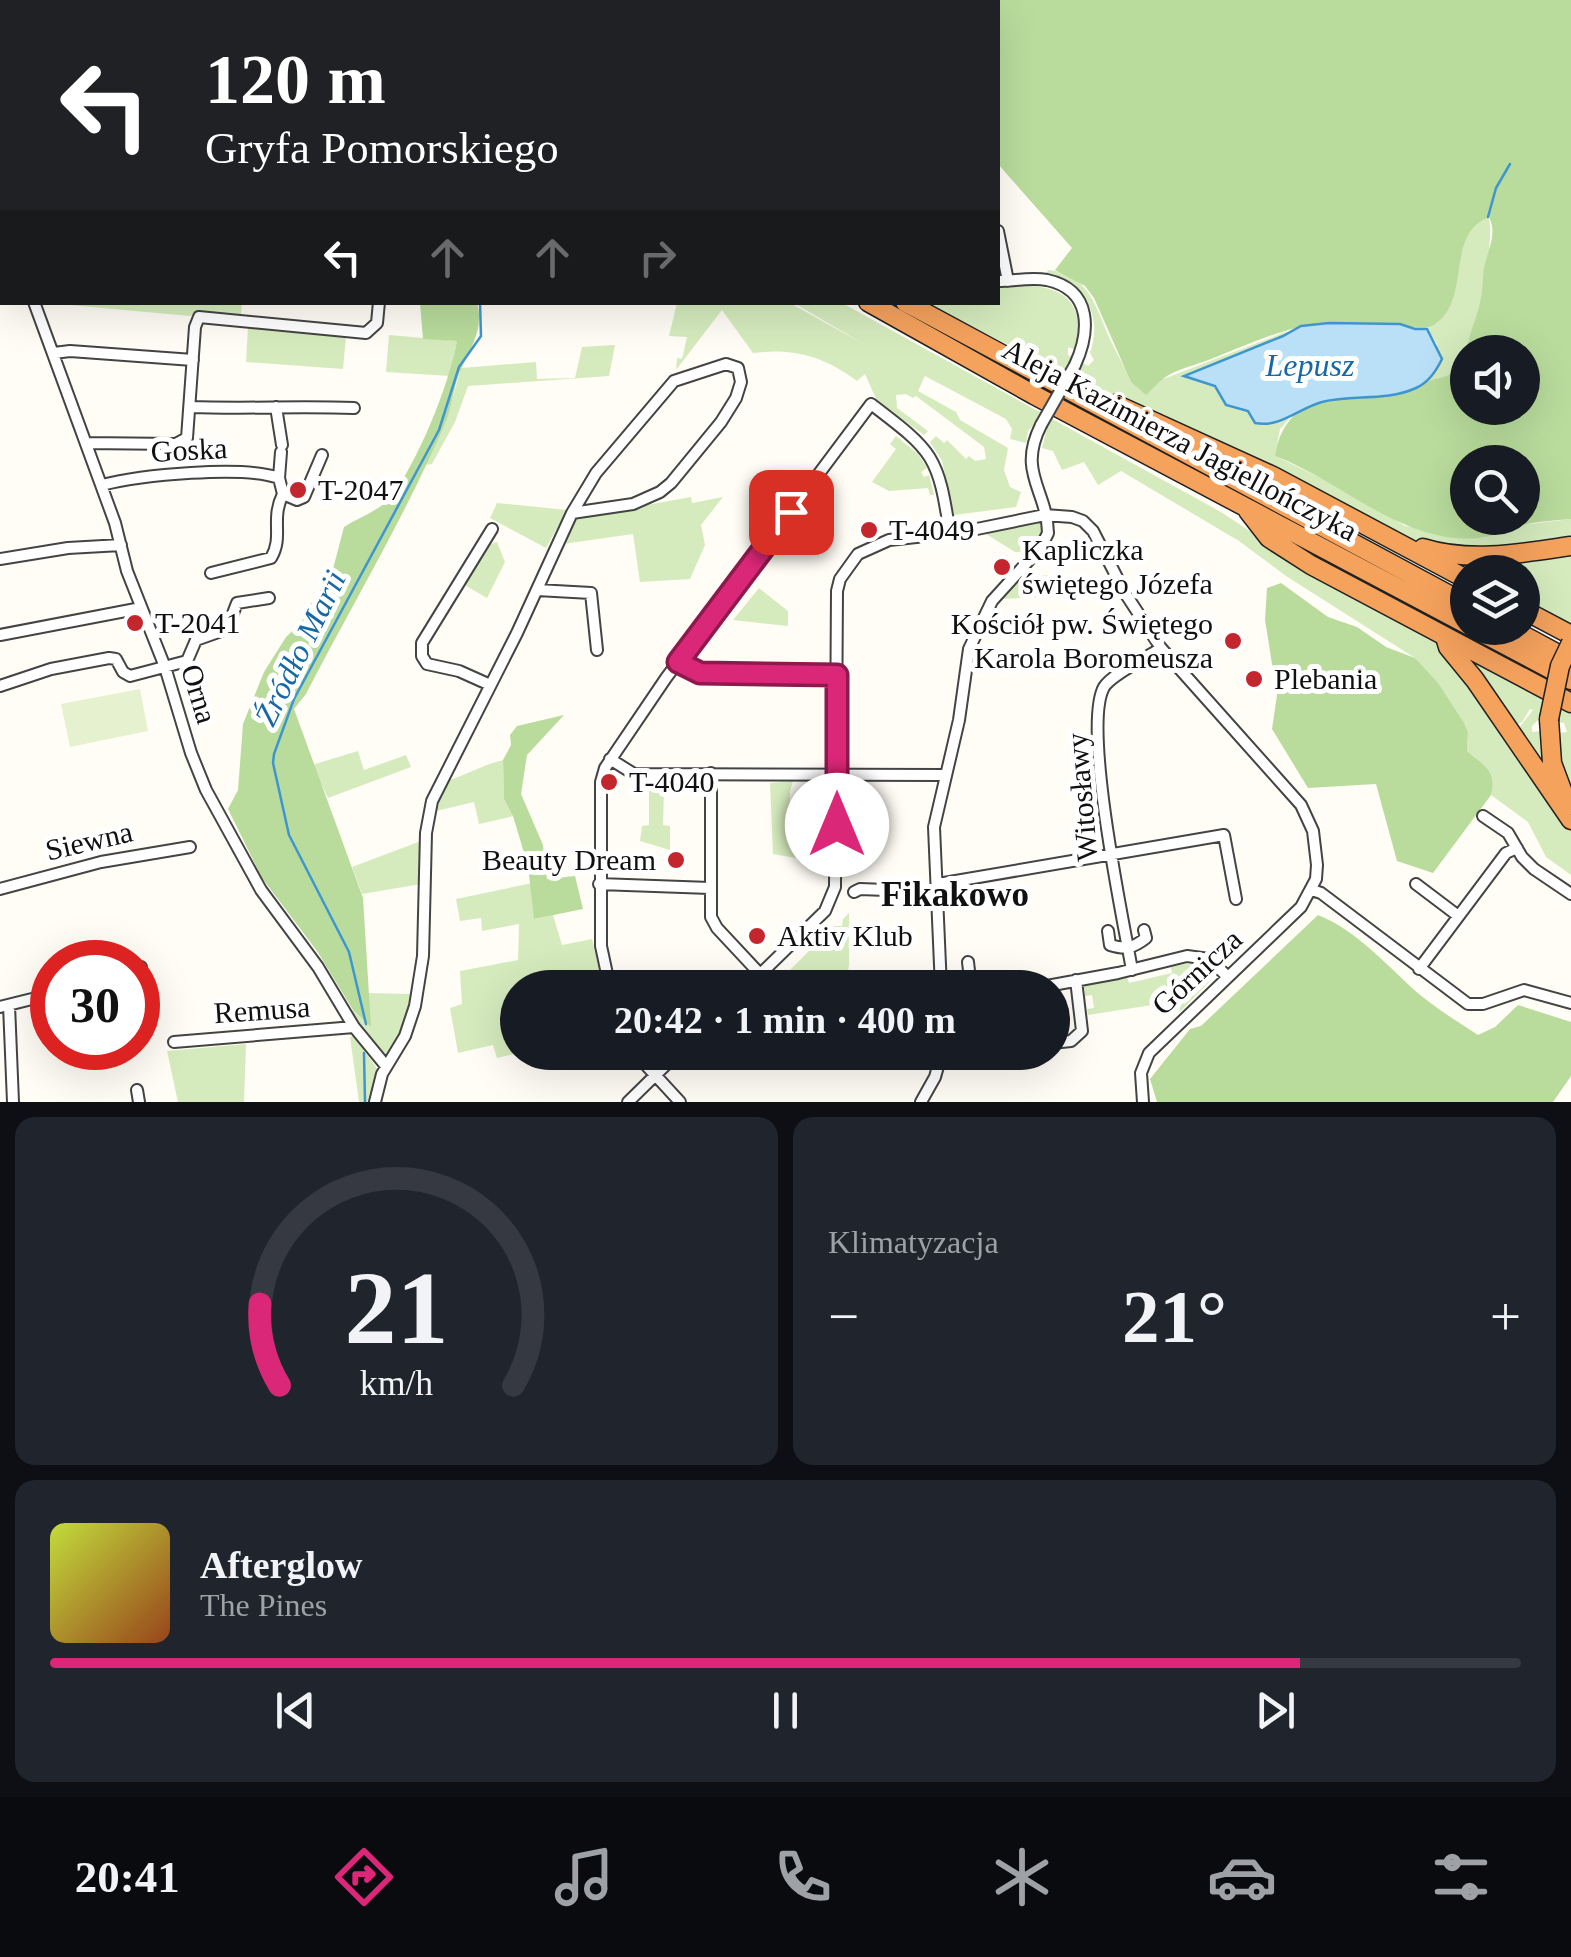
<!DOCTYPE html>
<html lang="pl">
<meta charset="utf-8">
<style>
:root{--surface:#171b24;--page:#20242c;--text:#f1f3f6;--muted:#9ea1a6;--line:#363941;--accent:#db2777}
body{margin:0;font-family:Georgia,serif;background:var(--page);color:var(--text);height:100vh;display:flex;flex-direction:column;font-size:38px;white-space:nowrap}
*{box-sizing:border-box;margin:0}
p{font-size:32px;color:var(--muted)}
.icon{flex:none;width:55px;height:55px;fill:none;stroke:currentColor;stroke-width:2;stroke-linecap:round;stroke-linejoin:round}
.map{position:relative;height:1102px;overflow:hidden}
.drawer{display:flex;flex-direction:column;gap:15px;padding:15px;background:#0d0f14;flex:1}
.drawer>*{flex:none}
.top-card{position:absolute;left:0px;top:0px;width:1000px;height:305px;box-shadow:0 10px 40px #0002;background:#202124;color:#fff;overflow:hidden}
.tools{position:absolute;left:1450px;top:335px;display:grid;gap:20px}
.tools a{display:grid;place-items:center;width:90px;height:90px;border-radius:50%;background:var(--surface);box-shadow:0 10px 40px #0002;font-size:50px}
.speed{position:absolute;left:30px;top:940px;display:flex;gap:20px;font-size:50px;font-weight:700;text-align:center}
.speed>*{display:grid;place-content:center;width:130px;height:130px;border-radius:50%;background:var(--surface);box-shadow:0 10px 40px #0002;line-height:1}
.speed .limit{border:15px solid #d22;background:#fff;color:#111}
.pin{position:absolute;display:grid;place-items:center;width:85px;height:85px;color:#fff;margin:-42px;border-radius:20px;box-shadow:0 5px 15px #0006}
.me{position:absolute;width:110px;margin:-55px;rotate:0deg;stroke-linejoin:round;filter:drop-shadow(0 0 8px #0008)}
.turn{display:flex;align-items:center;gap:35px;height:210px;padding:0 40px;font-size:45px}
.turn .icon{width:130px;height:130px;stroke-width:2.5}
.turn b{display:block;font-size:70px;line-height:85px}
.lanes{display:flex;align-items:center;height:95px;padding:0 40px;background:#0003;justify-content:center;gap:50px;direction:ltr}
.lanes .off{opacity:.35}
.big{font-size:75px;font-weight:600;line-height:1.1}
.drawer .widget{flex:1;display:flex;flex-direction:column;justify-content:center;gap:15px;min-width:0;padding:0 35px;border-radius:20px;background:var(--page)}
.drawer .dial{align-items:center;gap:0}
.dial svg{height:260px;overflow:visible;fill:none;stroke:var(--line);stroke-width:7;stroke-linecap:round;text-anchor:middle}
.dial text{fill:var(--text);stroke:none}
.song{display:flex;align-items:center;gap:30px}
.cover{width:120px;height:120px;border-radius:15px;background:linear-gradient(135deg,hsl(70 70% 55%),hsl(20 70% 35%))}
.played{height:10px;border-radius:5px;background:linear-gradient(90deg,var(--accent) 85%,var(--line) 85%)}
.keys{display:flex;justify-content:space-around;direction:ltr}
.heat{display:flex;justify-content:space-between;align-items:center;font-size:55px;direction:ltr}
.drawer .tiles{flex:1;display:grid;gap:15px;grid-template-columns:1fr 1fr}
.widget:last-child{grid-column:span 2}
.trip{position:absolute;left:500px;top:970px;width:570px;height:100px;border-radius:50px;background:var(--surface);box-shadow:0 10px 40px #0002;font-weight:600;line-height:100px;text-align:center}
.tab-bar{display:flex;height:160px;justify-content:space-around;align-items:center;background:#090b0e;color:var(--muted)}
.tab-bar .icon{width:70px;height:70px}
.tab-bar .current{color:var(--accent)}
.tab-bar b{font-size:45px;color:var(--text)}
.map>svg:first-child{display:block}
</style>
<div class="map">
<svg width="1571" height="1102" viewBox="0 0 1571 1102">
<rect width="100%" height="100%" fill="#fffdf5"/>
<path fill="#d5ebbd" d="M 1488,217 C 1497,233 1476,335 1465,354 C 1460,364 1453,371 1445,378 L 1427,381 L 1434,373 L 1437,344 L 1427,329 C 1474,300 1444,236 1488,217 Z
M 1048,270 C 1084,273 1094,300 1106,330 C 1113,348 1124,364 1131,382 L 1140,388 L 1288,331 L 1283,336 L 1186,376 L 1215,386 L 1226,405 L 1248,411 L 1264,425 L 1289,419 L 1280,429 L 1275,456 L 1338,486 L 1405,526 L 1483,538 L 1521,525 L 1571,519 L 1571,542 C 1520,549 1465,557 1415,542 L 1166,421 L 1101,393 L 927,303 L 998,302 L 998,286 C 1046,283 1090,288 1076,350 L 1068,347 L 1068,355 L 1088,366 L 1094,360 L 1090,353 C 1103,316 1085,283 1047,273 Z
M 48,303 L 242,303 L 241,316 L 200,311 L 190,316 Z
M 677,303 L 790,303 L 867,346 L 794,303 L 842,303 L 1221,512 L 1325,581 L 1439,645 L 1471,680 L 1571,831 L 1571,875 L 1546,857 L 1528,822 L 1491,795 C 1498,771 1483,763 1467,751 L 1468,733 L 1415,658 L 1286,576 L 1239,541 L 1121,471 L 1098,485 L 1084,462 L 1062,470 L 1053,451 L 1042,448 L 1047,428 L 1036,422 L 1028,431 L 1026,443 L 1010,439 L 1012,429 L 1006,419 L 925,376 L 918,391 L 956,412 L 960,420 L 1008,448 L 1004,470 L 1010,487 L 1021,492 L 1016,507 L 954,515 L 942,461 L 930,442 L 936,436 L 944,443 L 947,440 L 966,459 L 969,456 L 975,461 L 986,459 L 984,447 L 916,396 L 913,398 L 906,394 L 896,395 L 897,408 L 928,431 L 924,435 L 877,401 L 865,374 L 857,381 C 823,356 794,348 753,353 L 722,310 L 676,370 L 677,358 L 682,359 L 687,337 L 669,336 Z
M 882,303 L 890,303 L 1467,613 L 1467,617 Z
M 248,328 L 346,336 L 343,369 L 246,362 Z
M 389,335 L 457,341 L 450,376 L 386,372 Z
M 615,345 L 609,376 L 468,386 L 455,422 L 432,464 L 425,465 L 448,415 L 461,368 L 536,362 L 537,379 L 575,378 L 582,347 Z
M 896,436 L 918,454 L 927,468 L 921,472 L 924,477 L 929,475 L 934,495 L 930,495 L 928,488 L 889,491 L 872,482 L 896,449 L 890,444 Z
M 691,497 L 692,503 L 723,497 L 701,525 L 705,545 L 690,579 L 640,582 L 633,534 L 563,544 L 572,523 L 580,517 Z
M 497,503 L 567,510 L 546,548 L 490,518 Z
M 1033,522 L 1040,524 L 1043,534 L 1027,552 L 1015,552 L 986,534 Z
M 497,542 L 505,562 L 487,598 L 463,584 L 486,545 Z
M 1571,550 L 1571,629 L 1523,605 L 1522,572 L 1468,572 L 1431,555 Z
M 1065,575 L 1066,596 L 999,599 L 1020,576 Z
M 759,588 L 788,611 L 788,626 L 733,620 Z
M 1458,650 L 1571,709 L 1571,800 L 1561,775 L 1558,733 L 1567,732 L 1564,723 L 1539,719 L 1532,726 L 1532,732 L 1541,731 L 1544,737 L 1549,772 L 1517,730 L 1533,710 L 1530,709 L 1522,722 L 1513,727 Z
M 358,751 L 364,770 L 406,755 L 411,767 L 328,798 L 312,765 Z
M 503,760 L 504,799 L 514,816 L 479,824 L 474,802 L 432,812 L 445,781 C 466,776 479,766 503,760 Z
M 644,780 L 670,780 L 672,788 L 664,789 L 663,825 L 670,826 L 670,850 L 640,841 L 642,826 L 649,825 L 649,789 L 642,788 Z
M 793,781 L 790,791 L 789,845 L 794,846 L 796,858 L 773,854 L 770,783 Z
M 421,841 L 421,884 L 362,894 L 352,867 Z
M 532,883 L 535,919 L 553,915 L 562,945 L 592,939 L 600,975 L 547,987 L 518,988 L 519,1053 L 497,1058 L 493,1045 L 458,1053 L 450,1008 L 462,1004 L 460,971 L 518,960 L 519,924 L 482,931 L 481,918 L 460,921 L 456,899 Z
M 849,913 L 849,965 L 845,987 L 786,987 L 780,980 L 834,926 L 842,926 L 843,919 Z
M 1187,964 L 1202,965 L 1209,970 L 1209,982 L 1180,1012 L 1178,1001 L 1088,1015 L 1087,1009 L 1094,1008 L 1092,995 L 1085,996 L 1085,989 L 1082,989 L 1087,983 L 1127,977 L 1129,983 L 1172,973 L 1171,967 Z
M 368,993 L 412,994 C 408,1016 401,1040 385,1056 L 379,1053 L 350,1014 L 353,1010 L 370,1026 Z
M 354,1036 L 378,1070 L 370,1102 L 359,1102 L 350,1037 Z
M 246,1044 L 244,1102 L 178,1102 L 167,1051 Z"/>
<path fill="#b9dc9c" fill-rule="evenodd" d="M 853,0 L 1571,0 L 1571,519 C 1553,521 1535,521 1517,527 C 1505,530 1493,537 1480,538 C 1402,545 1344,482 1275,456 C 1281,415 1309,396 1351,397 C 1359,397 1366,399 1374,398 C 1393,396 1409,389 1426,382 C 1436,377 1445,380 1453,371 C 1465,358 1467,345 1472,329 C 1478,312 1483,295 1483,276 C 1484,255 1499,237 1489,217 C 1443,235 1474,305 1430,327 C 1424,330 1348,322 1331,323 C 1288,324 1246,346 1206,361 C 1192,366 1174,370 1163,379 C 1157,383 1152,390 1146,395 L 1131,382 L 1094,298 L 1085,286 L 1055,270 L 1072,248 L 998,164 L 998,2 ZM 1468,352 L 1522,352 L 1522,408 L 1468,408 ZM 1468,462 L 1522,462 L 1522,518 L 1468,518 Z
M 420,303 L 477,303 C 484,328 472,345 462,367 C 454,383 453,402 447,419 C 407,513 353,603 306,694 L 294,709 L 363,898 L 371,1027 L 353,1010 L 317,951 L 262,878 L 228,809 L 238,790 L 243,724 L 264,672 L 286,637 L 302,622 L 305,609 L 328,588 L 344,527 C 358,518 380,510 390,498 C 418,462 449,385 457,341 L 423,339 Z
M 1281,583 L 1328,617 L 1357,627 L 1386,647 L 1415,658 L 1438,683 L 1464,723 L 1468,733 L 1467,751 C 1483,764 1498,771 1491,795 L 1433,873 L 1397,861 L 1376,784 L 1308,788 L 1272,729 L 1277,695 L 1265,620 L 1267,588 Z
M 564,715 L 527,755 L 521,794 L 543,845 L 547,879 L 575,876 L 583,909 L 534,919 L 528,866 L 513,816 L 504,799 L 503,760 L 511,745 L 510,735 L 517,726 Z
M 1318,915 C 1358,931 1387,966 1419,994 C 1437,1009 1458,1022 1478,1035 L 1495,1027 L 1518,1005 L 1571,1022 L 1571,1076 L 1553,1102 L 1157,1102 L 1150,1079 L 1190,1029 L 1201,1026 Z"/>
<path fill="#e6f2cf" d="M 140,689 L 148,731 L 70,747 L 61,704 Z"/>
<path fill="#b9e0f7" stroke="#3f96cf" stroke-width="2.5" d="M 1329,323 L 1400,324 L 1415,329 L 1427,329 L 1442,359 C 1436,371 1429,382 1416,388 C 1385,402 1353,394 1322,402 C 1299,408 1281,428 1255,423 L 1248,411 L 1226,405 L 1215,386 L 1184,376 L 1283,336 L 1301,326 Z"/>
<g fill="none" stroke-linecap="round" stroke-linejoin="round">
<path stroke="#3f96cf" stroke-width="2.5" d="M 376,0 L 377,2
M 1488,217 L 1496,188 L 1510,164
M 366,1024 L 349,952 L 289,835 L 273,763 L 274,754 L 294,699 L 439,430 L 459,367 L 481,336 L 480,302
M 364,1053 L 365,1102"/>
<g stroke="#444" stroke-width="14">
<path id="minor" d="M 582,0 L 583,2
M 605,0 L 607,2
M 35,2 L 38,0
M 0,32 L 2,30
M 0,228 L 2,228
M 998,231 L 1008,281
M 0,262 L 2,261
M 998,281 C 1014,281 1031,277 1047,280 C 1093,290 1090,332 1075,365
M 34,302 L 115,523 L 127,571 L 165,667 L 191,753 L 206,790 L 261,890 L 318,967 L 354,1027 L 386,1066
M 54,353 L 70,351 L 193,360
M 190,407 C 245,409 299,406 354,408
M 276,407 L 282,445
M 86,443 L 176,444 L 187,438 L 195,327 L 199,317 L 366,333 L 377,323 L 379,302
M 279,478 L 281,452
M 102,485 C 140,475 243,465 279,478 L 283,494 L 297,500 L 304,497 L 322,455
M 0,559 L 68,548 L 121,545
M 211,573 L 271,558 C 284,536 270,520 283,494
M 537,590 L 591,593 L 597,650
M 0,635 L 141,608
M 678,662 L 700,673 L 837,675
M 488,684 L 459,671 L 427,664 L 422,656 L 422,643 L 492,529
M 0,686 L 51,669 L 109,658 L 116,659 L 123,672 L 130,676 L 187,661 L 196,640 L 227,629 L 237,603 L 269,598
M 610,759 L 634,774 L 945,775
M 711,773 L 711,917 L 717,928 L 773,988
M 1483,816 L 1508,833 L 1522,857 L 1534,869 L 1571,894
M 599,884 L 710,888
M 938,884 L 1224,835 L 1236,899
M 1416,884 L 1457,915
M 0,889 L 101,862 L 190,847
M 1312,890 L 1321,893 L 1468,1004 L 1483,1004 L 1524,990 L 1571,1003
M 854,892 L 860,889 L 938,892
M 1108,931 L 1110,945 C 1126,950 1133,948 1146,938 L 1144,930
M 968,962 L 971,988
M 138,968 L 141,967
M 1419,969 L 1506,853 L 1517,848
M 1132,970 C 1123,919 1082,726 1104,687 C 1112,674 1147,658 1161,648
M 610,988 L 601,946 L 601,782 L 605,768 L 666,678 L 871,404 C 934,452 938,455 950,534
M 746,988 L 825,911 L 835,887 L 837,591 L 840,579 L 858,554 L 889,540 L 962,532 L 1045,515 L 1072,517 L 1083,521 L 1093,531 L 1125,593 L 1161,648 L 1301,805 L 1313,831 L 1317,865 L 1316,879 L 1301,907 L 1149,1053 L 1141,1073 L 1143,1102
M 941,988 L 934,827 L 959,720 L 969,649 L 992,601 L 1041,547 L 1048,533 C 1047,489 1017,473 1041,425
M 1036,988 L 1118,973 L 1187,956 L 1209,959 L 1228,977
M 9,1005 L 13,1102
M 0,1007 L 52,994
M 174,1042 L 354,1027
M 1052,1043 L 1071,1041 L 1082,1031 L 1076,980
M 634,1052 L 680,1102
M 137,1090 L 139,1102
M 375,1102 L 382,1074 L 405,1036 L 415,1006 L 423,956 L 426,833 L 432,801 L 517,633 L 572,513 L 596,473 L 674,381 L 726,364 L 738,368 L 741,382 L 736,398 L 721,422 L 671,483 L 660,492 L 633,504 L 572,513
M 628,1102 L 679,1052
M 921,1102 L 935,1077 L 942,1052"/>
</g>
<g stroke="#222" stroke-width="21">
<path id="motorway" d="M 425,0 L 428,2
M 448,0 L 451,2
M 868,302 L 1034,395 L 1468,625
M 905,302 L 1468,605
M 1115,404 L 1273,476 L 1468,580
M 1248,511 L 1269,538 L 1311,565 L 1571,703
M 1423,548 C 1471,563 1523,553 1571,546
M 1522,609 L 1571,635
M 1473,628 L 1571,680
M 1510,628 L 1571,661
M 1445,637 L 1448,647 L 1475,680 L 1571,820
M 1549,719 L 1552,763 L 1568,806"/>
</g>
<use href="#minor" stroke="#fff" stroke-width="10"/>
<use href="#motorway" stroke="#f5a25d" stroke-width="18"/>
<g stroke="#444" stroke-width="14" stroke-linecap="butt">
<path id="minor-bridge" d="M 1041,425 L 1075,365"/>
</g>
<g stroke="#222" stroke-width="21" stroke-linecap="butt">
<path id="motorway-bridge" d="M 1549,719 L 1560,666 L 1571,643"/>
</g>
<use href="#minor-bridge" stroke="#fff" stroke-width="10"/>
<use href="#motorway-bridge" stroke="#f5a25d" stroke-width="18"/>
</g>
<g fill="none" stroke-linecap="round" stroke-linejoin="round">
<g stroke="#8e194d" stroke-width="25">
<path id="route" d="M 791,512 L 678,662 L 700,673 L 837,675 L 837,825"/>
</g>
<use href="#route" stroke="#db2777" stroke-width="18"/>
</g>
<g fill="#c4262e" stroke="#fff" stroke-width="4">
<circle cx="298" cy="490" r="10"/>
<circle cx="869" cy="530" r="10"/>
<circle cx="1002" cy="567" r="10"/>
<circle cx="135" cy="623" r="10"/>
<circle cx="1233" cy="641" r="10"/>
<circle cx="1254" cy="679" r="10"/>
<circle cx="609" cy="782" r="10"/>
<circle cx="676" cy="860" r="10"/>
<circle cx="757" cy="936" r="10"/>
</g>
<g text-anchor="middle" stroke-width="10" stroke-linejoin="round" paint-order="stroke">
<g font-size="30" fill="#111" stroke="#fff">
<text transform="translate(1180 440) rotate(28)" y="10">Aleja Kazimierza Jagiellończyka</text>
<text transform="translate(189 450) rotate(-3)" y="10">Goska</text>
<text transform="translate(199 694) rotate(73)" y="10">Orna</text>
<text transform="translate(1082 797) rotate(-95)" y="10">Witosławy</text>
<text transform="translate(89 841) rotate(-13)" y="10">Siewna</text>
<text transform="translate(1197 972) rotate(-43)" y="10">Górnicza</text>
<text transform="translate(262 1010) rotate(-4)" y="10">Remusa</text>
</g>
<g font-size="30" fill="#111" stroke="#fff" text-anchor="start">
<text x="318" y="500">T-2047</text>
<text x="889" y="540">T-4049</text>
<text x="1022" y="560">Kapliczka<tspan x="1022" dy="34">świętego Józefa</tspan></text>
<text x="155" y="633">T-2041</text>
<text x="1213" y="634" text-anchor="end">Kościół pw. Świętego<tspan x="1213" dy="34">Karola Boromeusza</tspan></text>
<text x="1274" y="689">Plebania</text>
<text x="629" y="792">T-4040</text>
<text x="656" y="870" text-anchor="end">Beauty Dream</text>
<text x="777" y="946">Aktiv Klub</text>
</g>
<g font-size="32" font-style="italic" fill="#1768a6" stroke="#fff">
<text x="1310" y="376">Lepusz</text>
<text transform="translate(300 648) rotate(-64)" y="11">Źródło Marii</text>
</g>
<g font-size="35" font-weight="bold" fill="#111" stroke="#fff">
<text x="955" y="906">Fikakowo</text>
</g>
</g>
</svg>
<div class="tools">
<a><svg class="icon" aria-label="sound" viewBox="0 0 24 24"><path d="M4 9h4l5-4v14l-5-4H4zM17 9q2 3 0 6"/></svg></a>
<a><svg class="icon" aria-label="search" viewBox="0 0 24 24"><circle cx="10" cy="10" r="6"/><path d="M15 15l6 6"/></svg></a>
<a><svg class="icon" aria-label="layers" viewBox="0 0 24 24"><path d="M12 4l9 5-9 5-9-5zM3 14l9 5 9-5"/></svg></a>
</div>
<div class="speed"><div class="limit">30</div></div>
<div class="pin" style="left:791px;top:512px;background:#d93025"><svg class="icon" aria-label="arrive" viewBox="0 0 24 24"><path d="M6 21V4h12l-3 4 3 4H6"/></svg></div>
<svg class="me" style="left:837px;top:825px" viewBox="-20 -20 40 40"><circle r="19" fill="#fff"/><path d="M0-13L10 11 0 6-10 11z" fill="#db2777"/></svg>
<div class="trip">20:42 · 1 min · 400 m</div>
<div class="top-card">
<div class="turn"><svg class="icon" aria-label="left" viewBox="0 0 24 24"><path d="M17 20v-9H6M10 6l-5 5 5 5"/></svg><div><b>120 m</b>Gryfa Pomorskiego</div></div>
<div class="lanes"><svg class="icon" aria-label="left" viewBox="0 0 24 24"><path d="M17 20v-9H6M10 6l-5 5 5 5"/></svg><svg class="icon off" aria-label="ahead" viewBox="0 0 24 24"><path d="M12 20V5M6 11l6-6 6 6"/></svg><svg class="icon off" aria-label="ahead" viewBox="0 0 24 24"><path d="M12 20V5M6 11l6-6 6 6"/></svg><svg class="icon off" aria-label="right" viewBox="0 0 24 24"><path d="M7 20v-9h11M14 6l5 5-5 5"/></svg></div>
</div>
</div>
<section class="drawer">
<div class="tiles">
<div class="widget dial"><svg viewBox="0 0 100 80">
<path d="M14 69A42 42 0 1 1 86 69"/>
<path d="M14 69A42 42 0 0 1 8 44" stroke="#db2777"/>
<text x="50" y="56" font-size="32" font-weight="700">21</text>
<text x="50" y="72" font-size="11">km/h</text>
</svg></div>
<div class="widget"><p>Klimatyzacja</p>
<div class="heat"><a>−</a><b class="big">21°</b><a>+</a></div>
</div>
<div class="widget">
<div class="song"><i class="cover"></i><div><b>Afterglow</b><p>The Pines</p></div></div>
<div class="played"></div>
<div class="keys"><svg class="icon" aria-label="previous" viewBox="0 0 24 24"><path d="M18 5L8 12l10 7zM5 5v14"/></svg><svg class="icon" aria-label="pause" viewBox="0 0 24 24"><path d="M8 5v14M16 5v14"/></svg><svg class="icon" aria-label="next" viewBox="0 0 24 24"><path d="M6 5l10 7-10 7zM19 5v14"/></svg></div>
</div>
</div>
</section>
<nav class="tab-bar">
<b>20:41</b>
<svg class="icon current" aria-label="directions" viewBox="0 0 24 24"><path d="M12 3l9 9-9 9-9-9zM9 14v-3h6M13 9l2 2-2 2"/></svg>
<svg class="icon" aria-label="music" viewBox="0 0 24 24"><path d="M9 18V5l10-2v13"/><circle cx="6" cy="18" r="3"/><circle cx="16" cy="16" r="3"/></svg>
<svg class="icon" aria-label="phone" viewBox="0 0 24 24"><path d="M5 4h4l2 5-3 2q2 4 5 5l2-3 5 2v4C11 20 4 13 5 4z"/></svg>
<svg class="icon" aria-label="climate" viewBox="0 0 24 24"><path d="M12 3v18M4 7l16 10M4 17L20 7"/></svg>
<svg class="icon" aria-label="car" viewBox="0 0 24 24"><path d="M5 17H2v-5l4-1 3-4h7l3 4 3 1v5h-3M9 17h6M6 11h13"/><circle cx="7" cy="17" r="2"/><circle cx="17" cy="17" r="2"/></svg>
<svg class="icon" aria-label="filters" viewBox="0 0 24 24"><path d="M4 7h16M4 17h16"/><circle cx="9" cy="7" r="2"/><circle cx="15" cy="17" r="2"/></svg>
</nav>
